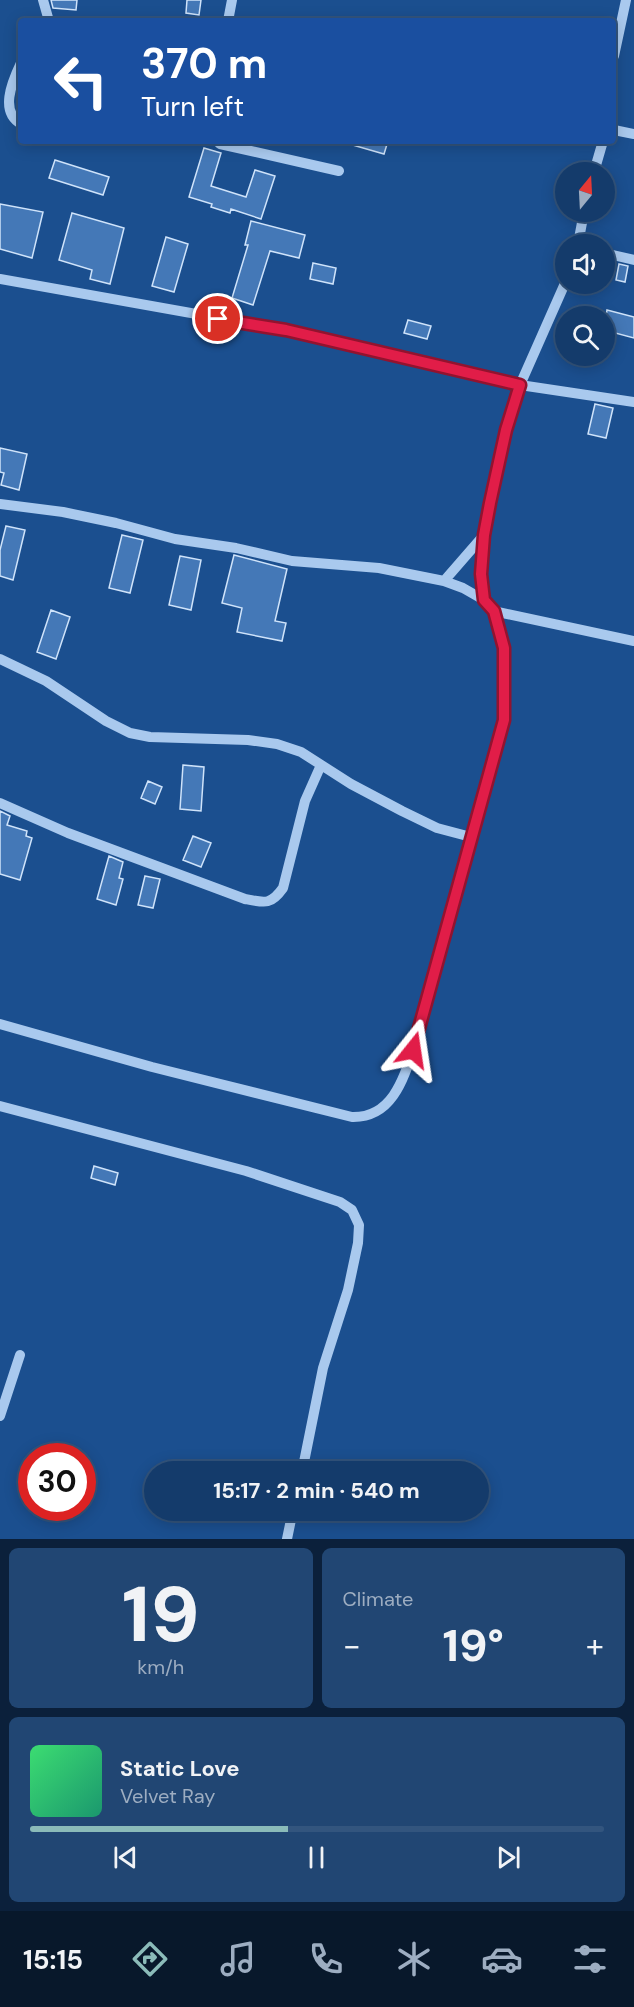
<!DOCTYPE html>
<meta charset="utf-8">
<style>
:root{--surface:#143b6b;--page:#214673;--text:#f1f3f6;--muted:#9dadc1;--line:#33557e;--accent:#8bbbb9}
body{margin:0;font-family:"DM Sans",sans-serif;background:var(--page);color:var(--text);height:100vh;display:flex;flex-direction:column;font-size:22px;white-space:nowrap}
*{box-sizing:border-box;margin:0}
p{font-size:20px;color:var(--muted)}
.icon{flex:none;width:33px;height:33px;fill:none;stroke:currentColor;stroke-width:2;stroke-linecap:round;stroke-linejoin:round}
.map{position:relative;height:1539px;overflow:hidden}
.details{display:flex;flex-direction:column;gap:9px;padding:9px;background:#0b203b;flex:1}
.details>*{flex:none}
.guide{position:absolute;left:18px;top:18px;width:598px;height:126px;border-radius:6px;box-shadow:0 3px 15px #0003,0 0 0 2px var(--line);background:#1a4fa0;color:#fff;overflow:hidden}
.needle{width:39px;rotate:18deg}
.tools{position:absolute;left:555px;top:162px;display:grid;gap:12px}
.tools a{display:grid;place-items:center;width:60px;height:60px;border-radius:50%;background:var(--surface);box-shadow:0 3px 15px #0003,0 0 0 2px var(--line);font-size:30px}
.speed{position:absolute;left:18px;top:1443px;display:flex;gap:12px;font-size:30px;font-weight:700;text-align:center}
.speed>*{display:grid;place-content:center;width:78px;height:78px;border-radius:50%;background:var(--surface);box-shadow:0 3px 15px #0003,0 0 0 2px var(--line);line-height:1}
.speed .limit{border:9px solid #d22;background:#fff;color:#111}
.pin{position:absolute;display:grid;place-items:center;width:51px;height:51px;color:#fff;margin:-26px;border:3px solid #fff;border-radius:50%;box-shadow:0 2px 6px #0007}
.me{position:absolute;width:66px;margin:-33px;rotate:15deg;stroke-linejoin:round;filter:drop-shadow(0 0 4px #0008)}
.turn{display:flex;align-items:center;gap:21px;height:126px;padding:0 24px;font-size:27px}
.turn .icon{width:78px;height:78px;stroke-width:2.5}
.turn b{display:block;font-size:42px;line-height:51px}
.big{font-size:45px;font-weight:700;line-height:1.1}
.details .widget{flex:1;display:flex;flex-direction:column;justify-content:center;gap:9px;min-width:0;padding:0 21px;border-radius:9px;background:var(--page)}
.details .dial{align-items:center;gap:0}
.dial b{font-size:78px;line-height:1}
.song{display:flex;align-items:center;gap:18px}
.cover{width:72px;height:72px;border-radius:9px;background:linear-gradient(135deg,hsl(140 70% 55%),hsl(160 70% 35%))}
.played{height:6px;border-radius:3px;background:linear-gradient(90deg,var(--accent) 45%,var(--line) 45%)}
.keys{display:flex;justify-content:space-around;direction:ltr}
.heat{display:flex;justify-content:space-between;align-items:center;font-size:33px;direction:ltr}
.details .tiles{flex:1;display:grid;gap:9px;grid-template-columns:1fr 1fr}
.widget:last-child{grid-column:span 2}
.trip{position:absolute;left:144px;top:1461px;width:345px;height:60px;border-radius:30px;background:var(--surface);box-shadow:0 3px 15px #0003,0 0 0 2px var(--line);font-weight:700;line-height:60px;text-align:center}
.tabs{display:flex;height:96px;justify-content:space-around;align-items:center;background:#08182b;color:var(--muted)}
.tabs .icon{width:42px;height:42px}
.tabs .on{color:var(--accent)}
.tabs b{font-size:27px;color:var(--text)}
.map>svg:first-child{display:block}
</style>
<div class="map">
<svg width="634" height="1539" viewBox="0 0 634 1539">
<rect width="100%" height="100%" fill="#1b4f8f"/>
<path fill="#4478b7" stroke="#cfe3fa" stroke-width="1.5" d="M 51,0 L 77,0 L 76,10 L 53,8 Z
M 187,0 L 201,0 L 199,15 L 186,13 Z
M 349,141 L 388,141 L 384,154 L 349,144 Z
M 204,148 L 221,153 L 211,186 L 246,197 L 255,170 L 275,176 L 261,219 L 231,209 L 230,213 L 211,207 L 212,204 L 189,197 Z
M 55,160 L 109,177 L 103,195 L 49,178 Z
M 0,204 L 43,212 L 32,258 L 0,249 Z
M 72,213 L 124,228 L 110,284 L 90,279 L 92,270 L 59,260 Z
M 251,221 L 305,235 L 299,258 L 270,251 L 253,305 L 232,298 L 248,245 L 245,245 Z
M 166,237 L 188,244 L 174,292 L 152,286 Z
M 313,263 L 336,268 L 333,284 L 310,279 Z
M 619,264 L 628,266 L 625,282 L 616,280 Z
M 607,310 L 634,317 L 634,338 L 604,330 Z
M 408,320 L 431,326 L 427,339 L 404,333 Z
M 595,404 L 613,408 L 606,438 L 588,434 Z
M 0,448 L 27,454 L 19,490 L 1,485 L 4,473 L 0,472 Z
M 6,526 L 25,530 L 13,580 L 0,576 L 0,550 Z
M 122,535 L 143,540 L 130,593 L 109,588 Z
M 234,555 L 287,569 L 275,621 L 286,623 L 282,641 L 237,632 L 242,608 L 222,603 Z
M 180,556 L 201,560 L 191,610 L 169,605 Z
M 51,610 L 70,617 L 56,659 L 37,652 Z
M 183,765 L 204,767 L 201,811 L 180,809 Z
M 148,781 L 162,787 L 155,804 L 141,798 Z
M 0,811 L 10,816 L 7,825 L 27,831 L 26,836 L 32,838 L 20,880 L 0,874 Z
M 193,836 L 211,843 L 201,867 L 183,860 Z
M 109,856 L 123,862 L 119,878 L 123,879 L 116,905 L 97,899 Z
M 145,876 L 160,879 L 153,908 L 138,905 Z
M 94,1166 L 118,1173 L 115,1185 L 91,1178 Z"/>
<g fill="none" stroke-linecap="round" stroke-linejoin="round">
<path stroke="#a9c9ee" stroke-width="10" d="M 43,0 L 49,21
M 228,21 L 232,0
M 614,56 L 626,0
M 21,63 C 11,84 0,112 21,124
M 614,130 L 634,134
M 217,141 L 220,144 L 339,171
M 594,172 L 603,141
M 578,244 L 584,212
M 604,253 L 634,260
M 0,279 L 286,330 L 520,385 L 566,281
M 0,504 L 63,512 L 116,523 L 175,539 L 236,548 L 292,561 L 379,568 L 444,581 L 463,588 L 484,600
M 444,581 L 484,535
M 493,611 L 634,641
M 0,659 L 46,681 L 106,721 L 130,733 L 150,737 L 248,740 L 277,744 L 301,752 L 351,784 L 402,811 L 437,828 L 471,837
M 0,803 L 68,833 L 245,899 C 265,903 271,905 283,888 L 305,801 L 321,765
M 0,1024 L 152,1067 L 352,1117 C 391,1118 403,1081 413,1050 L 504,720 L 504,648 L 493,611 L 484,600 L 481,574 L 484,535 L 490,503 L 505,430 L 520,385 L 634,402
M 0,1106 L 246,1171 L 340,1202 L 352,1210 L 359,1225 L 358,1243 L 348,1290 L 323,1368 L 302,1472
M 0,1416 L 20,1355
M 287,1539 L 293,1510"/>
</g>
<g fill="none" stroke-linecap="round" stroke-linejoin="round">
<g stroke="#92132f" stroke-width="15">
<path id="route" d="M 218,319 L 286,330 L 520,385 L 506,430 L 490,503 L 484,535 L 481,574 L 484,600 L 494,611 L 504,648 L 504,720 L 413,1050"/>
</g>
<use href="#route" stroke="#e11d48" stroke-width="10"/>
</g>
</svg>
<div class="tools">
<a><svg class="needle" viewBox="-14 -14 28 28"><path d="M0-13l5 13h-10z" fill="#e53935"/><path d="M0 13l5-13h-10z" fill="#9dadc1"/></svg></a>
<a><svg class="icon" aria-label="sound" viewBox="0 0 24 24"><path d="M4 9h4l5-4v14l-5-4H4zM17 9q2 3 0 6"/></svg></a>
<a><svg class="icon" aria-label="search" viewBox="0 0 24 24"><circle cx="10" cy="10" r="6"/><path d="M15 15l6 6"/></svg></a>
</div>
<div class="speed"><div class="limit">30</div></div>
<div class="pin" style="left:218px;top:319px;background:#d93025"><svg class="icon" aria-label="arrive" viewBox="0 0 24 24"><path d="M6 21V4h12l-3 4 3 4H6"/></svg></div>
<svg class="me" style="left:413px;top:1050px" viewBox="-20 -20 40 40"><path d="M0-17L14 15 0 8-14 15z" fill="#e11d48" stroke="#fff" stroke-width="4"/></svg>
<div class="trip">15:17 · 2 min · 540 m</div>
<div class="guide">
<div class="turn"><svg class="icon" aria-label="left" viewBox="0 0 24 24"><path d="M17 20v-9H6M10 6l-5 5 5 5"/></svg><div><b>370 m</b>Turn left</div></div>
</div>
</div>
<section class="details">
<div class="tiles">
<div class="widget dial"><b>19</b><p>km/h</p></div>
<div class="widget"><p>Climate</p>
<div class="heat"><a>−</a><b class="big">19°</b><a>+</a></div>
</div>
<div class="widget">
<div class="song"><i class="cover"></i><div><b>Static Love</b><p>Velvet Ray</p></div></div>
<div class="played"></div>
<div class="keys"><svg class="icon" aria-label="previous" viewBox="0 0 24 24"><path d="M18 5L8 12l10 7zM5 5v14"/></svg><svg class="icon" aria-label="pause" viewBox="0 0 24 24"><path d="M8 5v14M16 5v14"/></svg><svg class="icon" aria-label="next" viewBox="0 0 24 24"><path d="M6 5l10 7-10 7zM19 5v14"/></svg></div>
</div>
</div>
</section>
<nav class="tabs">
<b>15:15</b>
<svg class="icon on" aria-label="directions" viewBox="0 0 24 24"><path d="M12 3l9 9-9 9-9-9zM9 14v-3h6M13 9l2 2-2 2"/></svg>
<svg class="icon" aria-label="music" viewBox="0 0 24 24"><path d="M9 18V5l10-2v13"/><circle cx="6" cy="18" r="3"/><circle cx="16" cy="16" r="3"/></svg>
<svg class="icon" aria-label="phone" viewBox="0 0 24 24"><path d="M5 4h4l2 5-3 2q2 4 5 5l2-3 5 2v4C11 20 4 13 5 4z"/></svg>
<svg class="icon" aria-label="climate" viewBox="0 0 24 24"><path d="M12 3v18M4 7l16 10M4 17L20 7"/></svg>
<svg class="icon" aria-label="car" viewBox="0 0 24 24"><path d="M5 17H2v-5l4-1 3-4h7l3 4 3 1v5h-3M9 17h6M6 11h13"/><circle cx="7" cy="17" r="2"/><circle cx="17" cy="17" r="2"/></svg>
<svg class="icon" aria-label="filters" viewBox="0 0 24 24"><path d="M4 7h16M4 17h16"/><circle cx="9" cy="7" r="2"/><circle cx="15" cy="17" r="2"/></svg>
</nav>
